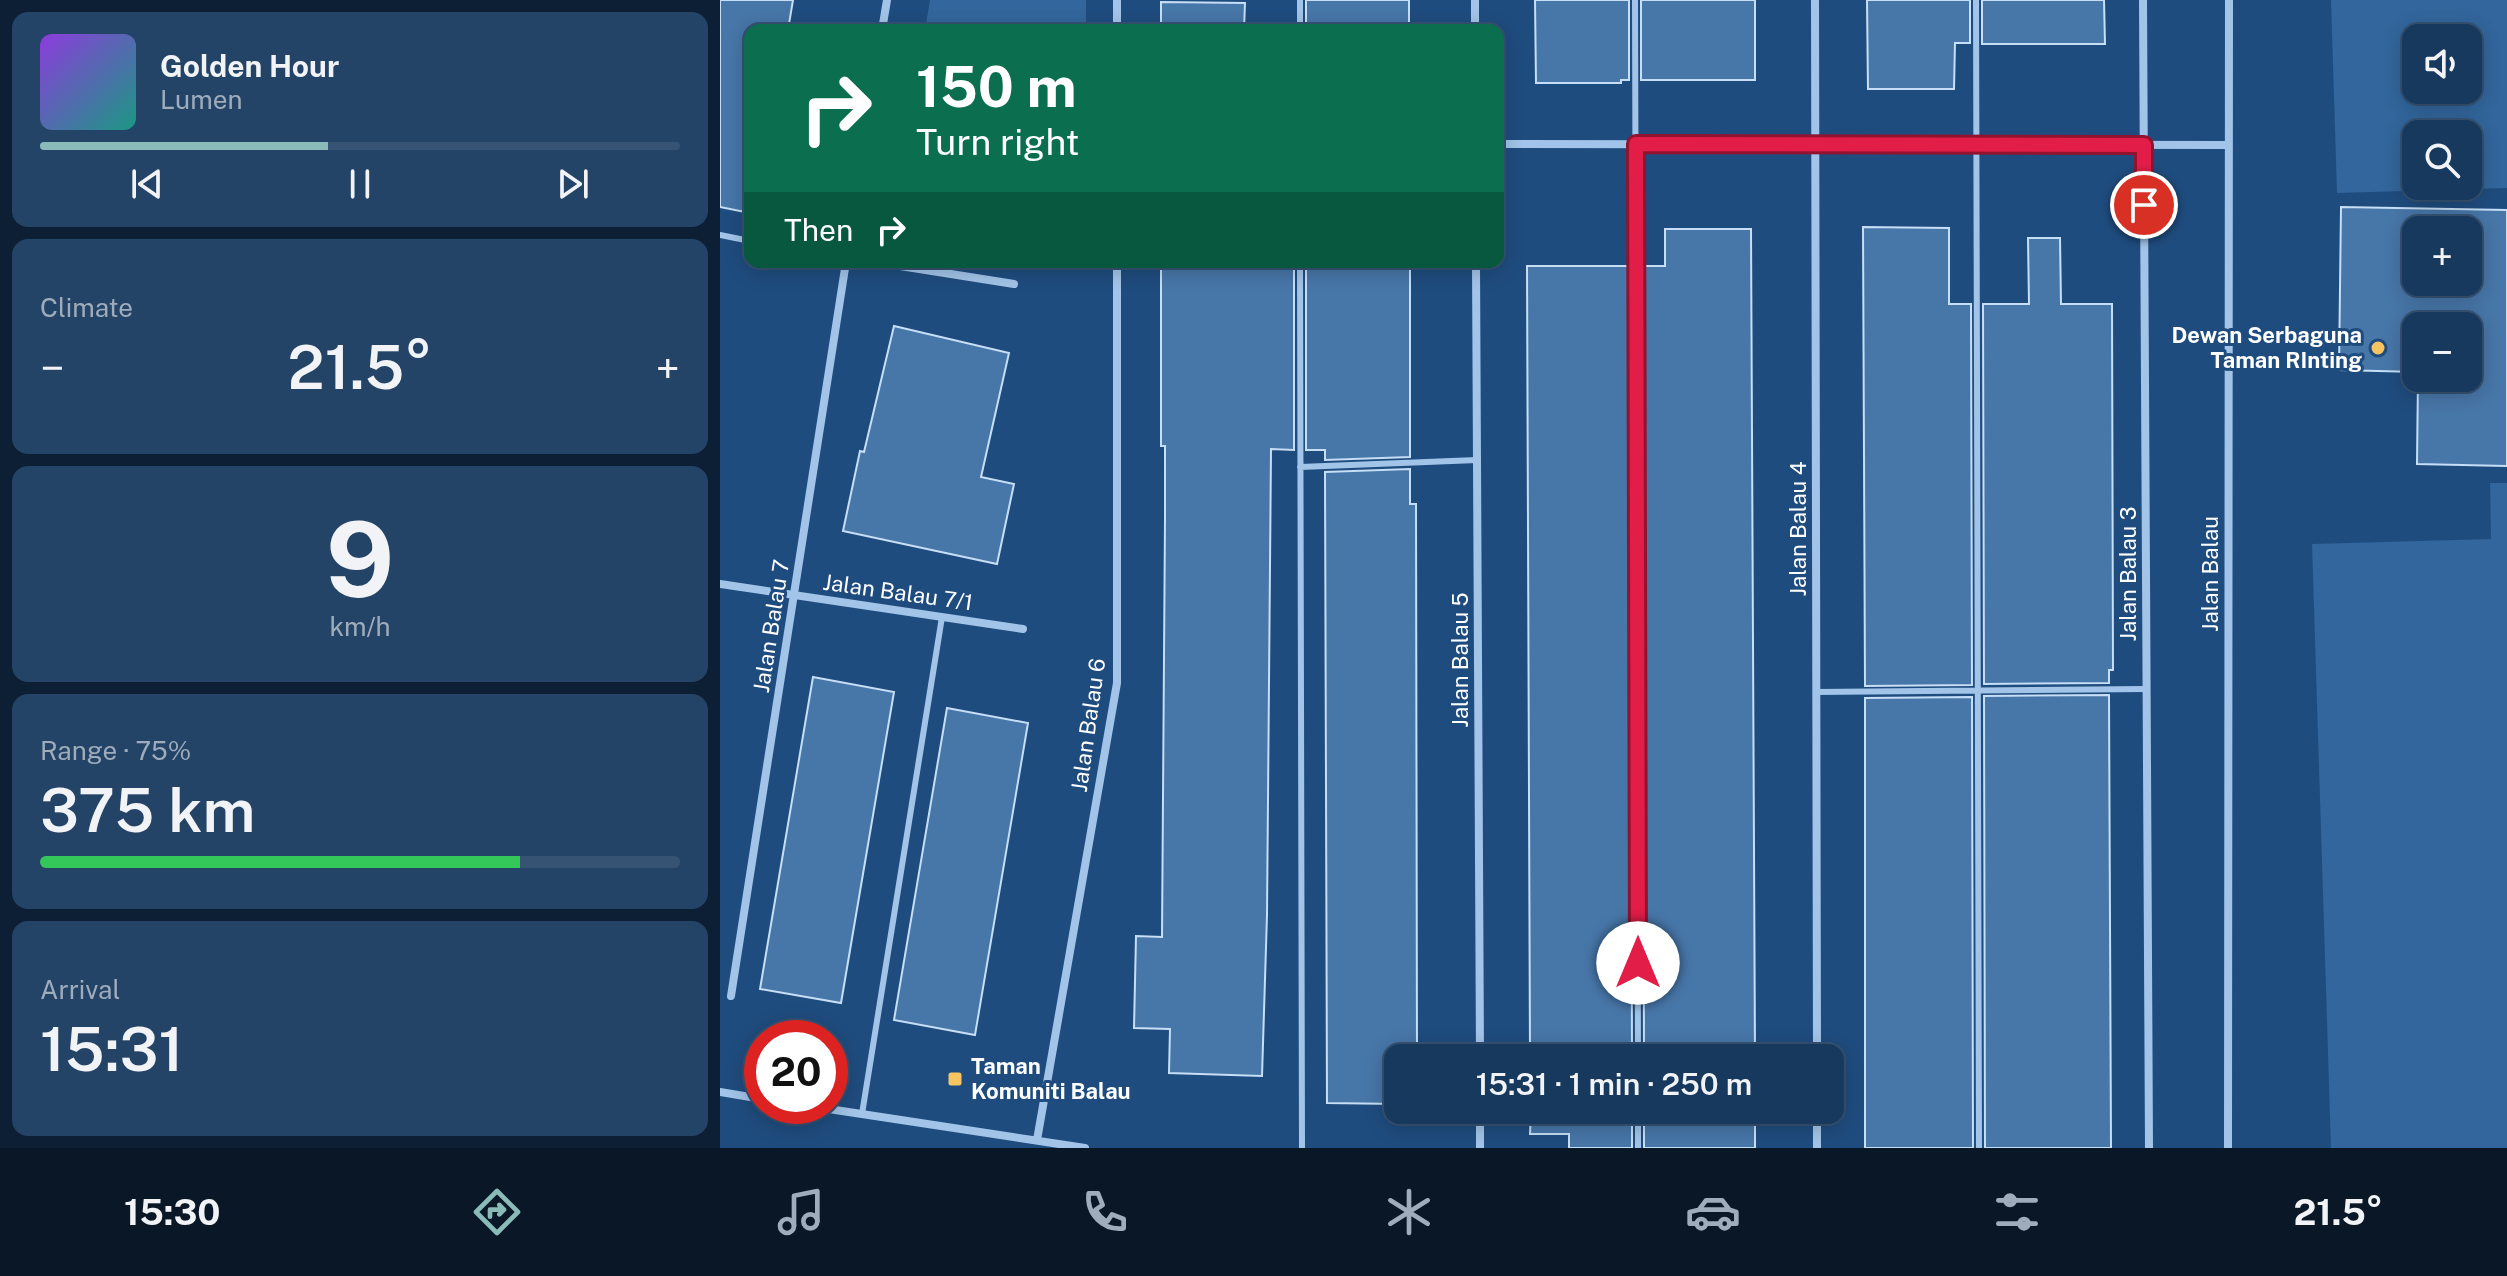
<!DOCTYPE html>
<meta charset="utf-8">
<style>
:root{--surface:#17395e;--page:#244467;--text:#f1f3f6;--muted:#9eacbc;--line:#365373;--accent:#8bbbb9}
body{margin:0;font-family:"Public Sans",sans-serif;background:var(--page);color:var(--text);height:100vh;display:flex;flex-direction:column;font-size:30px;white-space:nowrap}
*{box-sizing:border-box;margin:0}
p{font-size:26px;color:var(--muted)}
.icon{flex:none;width:44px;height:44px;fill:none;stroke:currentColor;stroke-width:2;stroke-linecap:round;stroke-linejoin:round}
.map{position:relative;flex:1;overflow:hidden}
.side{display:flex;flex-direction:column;gap:12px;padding:12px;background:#0d1f34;width:720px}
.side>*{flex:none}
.banner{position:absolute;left:24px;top:24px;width:760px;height:244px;border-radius:16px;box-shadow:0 4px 20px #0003,0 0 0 2px var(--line);background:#0b6e4f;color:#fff;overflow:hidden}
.tools{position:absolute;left:1682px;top:24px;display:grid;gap:16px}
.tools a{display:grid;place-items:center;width:80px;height:80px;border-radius:16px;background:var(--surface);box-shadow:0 4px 20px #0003,0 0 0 2px var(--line);font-size:40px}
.speed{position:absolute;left:24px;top:1020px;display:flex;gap:16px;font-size:40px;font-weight:700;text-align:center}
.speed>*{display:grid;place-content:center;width:104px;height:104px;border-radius:50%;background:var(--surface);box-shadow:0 4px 20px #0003,0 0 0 2px var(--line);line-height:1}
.speed .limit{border:12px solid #d22;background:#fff;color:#111}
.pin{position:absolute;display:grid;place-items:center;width:68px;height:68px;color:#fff;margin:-34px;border:4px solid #fff;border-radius:50%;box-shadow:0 2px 8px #0007}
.me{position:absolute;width:88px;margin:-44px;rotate:0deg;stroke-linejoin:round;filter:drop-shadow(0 0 6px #0008)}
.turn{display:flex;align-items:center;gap:28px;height:168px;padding:0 40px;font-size:36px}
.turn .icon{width:104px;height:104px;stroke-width:2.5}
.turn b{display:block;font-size:56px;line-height:68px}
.then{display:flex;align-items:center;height:76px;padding:0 40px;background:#0003;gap:16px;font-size:30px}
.big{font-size:60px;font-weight:600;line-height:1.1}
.side .widget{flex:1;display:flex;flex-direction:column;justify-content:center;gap:12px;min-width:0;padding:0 28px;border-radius:16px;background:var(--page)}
.side .dial{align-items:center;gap:0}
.dial b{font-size:104px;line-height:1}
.song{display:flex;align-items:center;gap:24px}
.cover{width:96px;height:96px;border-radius:12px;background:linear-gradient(135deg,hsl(270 70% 55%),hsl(170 70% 35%))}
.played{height:8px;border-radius:4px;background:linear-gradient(90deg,var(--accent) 45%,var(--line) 45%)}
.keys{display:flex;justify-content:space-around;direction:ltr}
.heat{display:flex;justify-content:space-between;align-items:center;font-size:44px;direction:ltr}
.charge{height:12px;border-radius:6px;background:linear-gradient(90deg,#34c759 75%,var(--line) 0)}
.trip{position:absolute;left:664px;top:1044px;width:460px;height:80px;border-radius:16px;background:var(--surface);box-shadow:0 4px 20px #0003,0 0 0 2px var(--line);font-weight:600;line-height:80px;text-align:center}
.dock{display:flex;height:128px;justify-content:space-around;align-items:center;background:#091726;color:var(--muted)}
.dock .icon{width:56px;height:56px}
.dock .current{color:var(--accent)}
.dock b{font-size:36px;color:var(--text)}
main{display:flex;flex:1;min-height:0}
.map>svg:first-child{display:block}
</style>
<main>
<section class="side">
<div class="widget">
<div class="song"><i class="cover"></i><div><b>Golden Hour</b><p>Lumen</p></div></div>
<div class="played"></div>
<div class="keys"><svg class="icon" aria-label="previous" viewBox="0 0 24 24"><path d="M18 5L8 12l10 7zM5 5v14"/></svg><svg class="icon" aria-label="pause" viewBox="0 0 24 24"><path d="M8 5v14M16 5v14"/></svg><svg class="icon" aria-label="next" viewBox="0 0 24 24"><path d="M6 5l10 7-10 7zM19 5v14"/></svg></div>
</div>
<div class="widget"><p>Climate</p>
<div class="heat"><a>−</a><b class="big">21.5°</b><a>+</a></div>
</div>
<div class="widget dial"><b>9</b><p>km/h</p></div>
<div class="widget"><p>Range · 75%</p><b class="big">375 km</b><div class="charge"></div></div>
<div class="widget"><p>Arrival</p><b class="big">15:31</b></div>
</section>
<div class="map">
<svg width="1787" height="1148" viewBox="0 0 1787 1148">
<rect width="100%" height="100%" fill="#1f4c7e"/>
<path fill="#32669c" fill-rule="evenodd" d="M 210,0 L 366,0 L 366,30 L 205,30 Z
M 1611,0 L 1787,0 L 1787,188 L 1617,193 ZM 1696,38 L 1748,38 L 1748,90 L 1696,90 ZM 1696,134 L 1748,134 L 1748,186 L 1696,186 Z
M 1770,483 L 1787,483 L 1787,1148 L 1611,1148 L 1592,544 L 1771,539 Z"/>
<path fill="#4776a8" stroke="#c6def6" stroke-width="2" fill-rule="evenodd" d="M 0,0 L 73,0 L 68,30 L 30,30 L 30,213 L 0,207 Z
M 586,0 L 689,0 L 689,30 L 586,30 Z
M 815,0 L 909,0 L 909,80 L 901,80 L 901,83 L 816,83 Z
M 921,0 L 1035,0 L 1035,80 L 921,80 Z
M 1147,0 L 1250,0 L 1250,43 L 1235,43 L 1234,89 L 1148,89 Z
M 1262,0 L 1384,0 L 1385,44 L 1262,44 Z
M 441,2 L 525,3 L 524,30 L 441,30 Z
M 1621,207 L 1787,210 L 1787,466 L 1697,464 L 1698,378 L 1748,378 L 1748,326 L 1696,326 L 1696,372 L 1619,370 ZM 1696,230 L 1748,230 L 1748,282 L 1696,282 Z
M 1143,227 L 1229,228 L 1229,304 L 1251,304 L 1252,685 L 1145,686 Z
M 945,229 L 1031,229 L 1035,1058 L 924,1058 L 922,266 L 945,266 Z
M 1308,238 L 1340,238 L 1341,304 L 1392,304 L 1393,670 L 1389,670 L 1389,683 L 1264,684 L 1263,304 L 1309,304 Z
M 441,262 L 574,262 L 574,450 L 551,449 L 547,915 L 542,1076 L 449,1073 L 450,1029 L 414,1028 L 416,936 L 442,937 L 445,519 L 445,446 L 441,446 Z
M 586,262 L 690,262 L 690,457 L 605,460 L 605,450 L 586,450 Z
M 807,266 L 910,266 L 912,1058 L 810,1058 Z
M 174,326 L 289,353 L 261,477 L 294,484 L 277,564 L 123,531 L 140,451 L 144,452 Z
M 690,469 L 690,504 L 696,504 L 697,1058 L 678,1058 L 678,1104 L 607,1103 L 605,472 Z
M 93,677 L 174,692 L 121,1003 L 40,989 Z
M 1389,695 L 1391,1148 L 1265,1148 L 1264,696 Z
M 1252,697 L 1253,1148 L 1145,1148 L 1145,698 Z
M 227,708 L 308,723 L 255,1035 L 174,1020 Z
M 811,1110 L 912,1110 L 912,1148 L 849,1148 L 849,1134 L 810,1134 Z
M 924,1110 L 1035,1110 L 1035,1148 L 924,1148 Z"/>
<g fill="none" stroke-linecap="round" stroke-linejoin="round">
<path stroke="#a2c4e8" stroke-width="6" d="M 580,0 L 580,30
M 915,0 L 918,1058
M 1256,0 L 1259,1148
M 0,235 L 30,241
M 580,262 L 582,1148
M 580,467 L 757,460
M 1096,692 L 1426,689
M 918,1110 L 918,1148
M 142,1114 L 222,617"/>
<path stroke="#a2c4e8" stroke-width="8" d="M 755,0 L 755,30
M 1095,0 L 1097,1058
M 1423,0 L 1429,1148
M 162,30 L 167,0
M 397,30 L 397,0
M 778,144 L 1508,145
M 155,262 L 294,284
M 756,262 L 760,1058
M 0,584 L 303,629
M 11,996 L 126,262
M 0,1092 L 42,1099
M 89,1106 L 365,1148
M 760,1110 L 760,1148
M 1097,1110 L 1097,1148
M 317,1140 L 397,683 L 397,262
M 1508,1148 L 1509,0"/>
</g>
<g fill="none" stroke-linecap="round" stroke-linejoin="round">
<g stroke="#92132f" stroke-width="20">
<path id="route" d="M 918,963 L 916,144 L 1424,145 L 1424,205"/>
</g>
<use href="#route" stroke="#e11d48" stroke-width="14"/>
</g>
<g fill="#f6c562" stroke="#1f4c7e" stroke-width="3">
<circle cx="1658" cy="348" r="8"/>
<rect x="227" y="1071" width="16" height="16" rx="4"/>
</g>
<g text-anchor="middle" stroke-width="6" stroke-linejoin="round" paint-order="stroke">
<g font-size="22" font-weight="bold" fill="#fff" stroke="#1f4c7e" text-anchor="end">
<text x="1642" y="343">Dewan Serbaguna<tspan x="1642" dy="25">Taman RInting</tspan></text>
<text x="251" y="1074" text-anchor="start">Taman<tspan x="251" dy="25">Komuniti Balau</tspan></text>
</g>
<g font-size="22" fill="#fff" stroke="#1f4c7e">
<text transform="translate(1078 529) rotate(-90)" y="8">Jalan Balau 4</text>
<text transform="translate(1408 574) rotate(-90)" y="8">Jalan Balau 3</text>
<text transform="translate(1490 574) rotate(-90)" y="8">Jalan Balau</text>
<text transform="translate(178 592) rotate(8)" y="8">Jalan Balau 7/1</text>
<text transform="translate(51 626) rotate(-81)" y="8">Jalan Balau 7</text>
<text transform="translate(740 660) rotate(-90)" y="8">Jalan Balau 5</text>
<text transform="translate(368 725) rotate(-82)" y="8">Jalan Balau 6</text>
</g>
</g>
</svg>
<div class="tools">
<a><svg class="icon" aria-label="sound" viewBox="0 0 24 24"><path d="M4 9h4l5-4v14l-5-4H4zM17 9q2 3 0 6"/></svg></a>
<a><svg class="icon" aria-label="search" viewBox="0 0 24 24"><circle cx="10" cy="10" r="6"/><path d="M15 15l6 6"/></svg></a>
<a>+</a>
<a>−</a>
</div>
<div class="speed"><div class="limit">20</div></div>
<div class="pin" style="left:1424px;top:205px;background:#d93025"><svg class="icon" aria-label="arrive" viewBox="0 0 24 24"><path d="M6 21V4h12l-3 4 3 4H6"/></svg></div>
<svg class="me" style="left:918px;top:963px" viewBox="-20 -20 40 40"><circle r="19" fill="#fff"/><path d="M0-13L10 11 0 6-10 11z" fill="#e11d48"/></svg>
<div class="trip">15:31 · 1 min · 250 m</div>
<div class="banner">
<div class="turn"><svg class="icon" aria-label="right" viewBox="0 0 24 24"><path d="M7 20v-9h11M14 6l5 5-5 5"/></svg><div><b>150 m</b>Turn right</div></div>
<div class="then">Then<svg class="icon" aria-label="right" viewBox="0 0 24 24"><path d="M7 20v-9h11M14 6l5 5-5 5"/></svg></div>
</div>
</div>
</main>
<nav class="dock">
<b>15:30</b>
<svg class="icon current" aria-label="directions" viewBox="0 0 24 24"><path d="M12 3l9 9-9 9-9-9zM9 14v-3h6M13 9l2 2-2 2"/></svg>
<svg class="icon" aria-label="music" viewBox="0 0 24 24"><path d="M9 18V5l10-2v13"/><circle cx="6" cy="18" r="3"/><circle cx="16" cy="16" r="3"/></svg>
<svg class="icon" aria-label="phone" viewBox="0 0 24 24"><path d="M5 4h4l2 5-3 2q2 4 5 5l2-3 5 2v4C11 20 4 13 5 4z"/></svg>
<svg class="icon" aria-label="climate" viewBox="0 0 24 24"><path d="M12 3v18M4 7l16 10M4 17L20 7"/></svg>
<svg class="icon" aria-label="car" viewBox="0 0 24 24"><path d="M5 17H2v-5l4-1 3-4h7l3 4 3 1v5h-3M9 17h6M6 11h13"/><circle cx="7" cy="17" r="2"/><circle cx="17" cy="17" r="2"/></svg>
<svg class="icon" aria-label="filters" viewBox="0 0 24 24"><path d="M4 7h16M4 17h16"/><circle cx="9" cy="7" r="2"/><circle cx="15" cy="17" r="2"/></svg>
<b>21.5°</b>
</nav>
